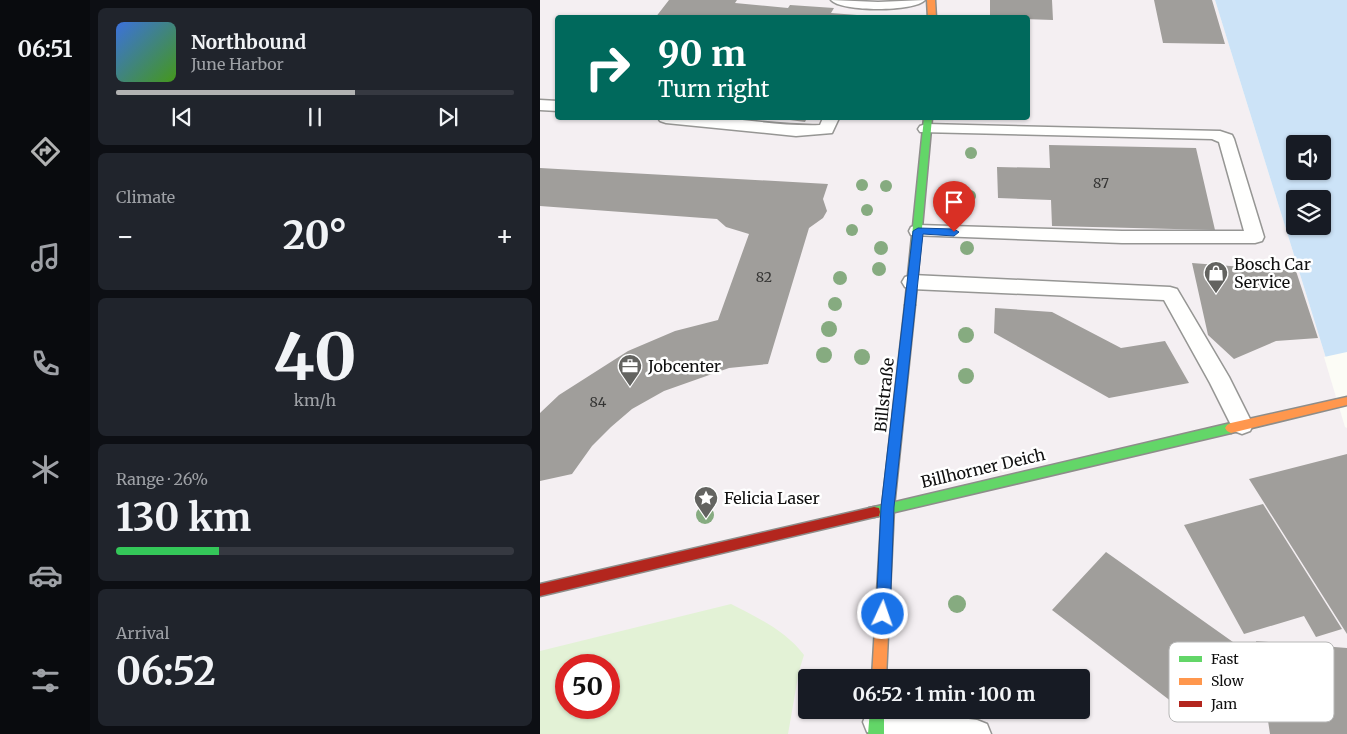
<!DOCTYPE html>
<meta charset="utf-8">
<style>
:root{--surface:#171b24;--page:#20242c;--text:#f1f3f6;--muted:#9ea1a6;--line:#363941;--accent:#b1b2b2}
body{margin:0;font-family:Merriweather,serif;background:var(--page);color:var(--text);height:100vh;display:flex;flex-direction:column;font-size:19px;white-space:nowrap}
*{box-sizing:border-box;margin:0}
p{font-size:16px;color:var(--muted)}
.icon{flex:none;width:28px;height:28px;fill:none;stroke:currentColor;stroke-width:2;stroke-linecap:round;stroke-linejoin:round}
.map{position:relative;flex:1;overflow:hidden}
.details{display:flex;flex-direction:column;gap:8px;padding:8px;background:#0d0f14;width:450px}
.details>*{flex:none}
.guide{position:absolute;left:15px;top:15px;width:475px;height:105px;border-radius:5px;box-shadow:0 1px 4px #0004;background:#00695c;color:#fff;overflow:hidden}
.fabs{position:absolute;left:746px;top:135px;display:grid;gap:10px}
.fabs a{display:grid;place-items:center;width:45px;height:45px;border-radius:5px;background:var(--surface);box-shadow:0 1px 4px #0004;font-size:25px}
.speed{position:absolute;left:15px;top:654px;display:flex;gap:10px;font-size:25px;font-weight:700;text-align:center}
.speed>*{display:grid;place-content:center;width:65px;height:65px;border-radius:50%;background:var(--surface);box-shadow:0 1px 4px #0004;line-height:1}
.speed .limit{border:8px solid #d22;background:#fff;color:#111}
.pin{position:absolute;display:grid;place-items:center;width:42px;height:42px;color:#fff;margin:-51px -21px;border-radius:50% 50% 50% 0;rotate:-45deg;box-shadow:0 0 5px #0007}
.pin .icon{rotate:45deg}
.me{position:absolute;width:55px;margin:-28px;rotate:3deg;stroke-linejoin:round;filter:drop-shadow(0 0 4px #0008)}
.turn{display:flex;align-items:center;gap:18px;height:105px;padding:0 20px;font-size:22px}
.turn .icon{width:65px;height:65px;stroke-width:2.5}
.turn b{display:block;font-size:35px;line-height:42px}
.big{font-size:38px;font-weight:700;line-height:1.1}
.details .widget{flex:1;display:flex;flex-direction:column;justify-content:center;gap:8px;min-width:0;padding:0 18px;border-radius:8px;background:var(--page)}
.details .dial{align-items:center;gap:0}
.dial b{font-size:65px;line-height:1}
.song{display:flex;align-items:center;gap:15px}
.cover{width:60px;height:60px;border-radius:8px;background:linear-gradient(135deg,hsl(220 70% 55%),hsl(100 70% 35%))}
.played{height:5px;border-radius:2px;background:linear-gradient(90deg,var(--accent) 60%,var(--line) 60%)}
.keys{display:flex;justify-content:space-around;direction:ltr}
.heat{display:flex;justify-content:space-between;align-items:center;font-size:28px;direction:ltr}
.charge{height:8px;border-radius:4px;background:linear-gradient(90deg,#34c759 26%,var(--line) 0)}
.trip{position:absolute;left:258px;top:669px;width:292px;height:50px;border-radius:5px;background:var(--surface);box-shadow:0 1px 4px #0004;font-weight:700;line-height:50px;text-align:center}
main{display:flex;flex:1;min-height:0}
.dock{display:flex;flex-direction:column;width:90px;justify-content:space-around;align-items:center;background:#090b0e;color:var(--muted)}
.dock .icon{width:35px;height:35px}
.dock .current{color:var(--accent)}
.dock b{font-size:22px;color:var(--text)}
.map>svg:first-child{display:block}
</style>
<main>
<nav class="dock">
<b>06:51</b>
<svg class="icon current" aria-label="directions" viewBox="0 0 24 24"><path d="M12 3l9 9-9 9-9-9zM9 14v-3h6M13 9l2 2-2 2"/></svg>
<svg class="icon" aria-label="music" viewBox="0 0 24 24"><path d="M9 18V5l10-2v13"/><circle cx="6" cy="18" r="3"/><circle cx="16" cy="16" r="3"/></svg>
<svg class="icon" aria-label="phone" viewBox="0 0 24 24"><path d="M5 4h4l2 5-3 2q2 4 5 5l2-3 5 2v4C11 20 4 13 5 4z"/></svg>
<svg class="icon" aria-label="climate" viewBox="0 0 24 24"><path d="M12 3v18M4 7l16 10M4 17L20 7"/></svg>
<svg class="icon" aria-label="car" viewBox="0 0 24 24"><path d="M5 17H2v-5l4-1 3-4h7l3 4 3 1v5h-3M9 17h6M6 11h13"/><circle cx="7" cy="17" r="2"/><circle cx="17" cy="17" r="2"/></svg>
<svg class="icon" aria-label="filters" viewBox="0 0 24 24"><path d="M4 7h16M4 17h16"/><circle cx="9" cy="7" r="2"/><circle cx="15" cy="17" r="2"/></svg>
</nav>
<section class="details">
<div class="widget">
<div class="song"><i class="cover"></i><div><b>Northbound</b><p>June Harbor</p></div></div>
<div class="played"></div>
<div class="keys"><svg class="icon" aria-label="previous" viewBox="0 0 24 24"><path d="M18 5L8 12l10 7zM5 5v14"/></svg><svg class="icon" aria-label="pause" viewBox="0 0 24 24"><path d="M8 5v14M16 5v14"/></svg><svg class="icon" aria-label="next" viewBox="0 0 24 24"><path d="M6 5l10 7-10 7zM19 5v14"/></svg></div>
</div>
<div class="widget"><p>Climate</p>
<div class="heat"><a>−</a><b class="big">20°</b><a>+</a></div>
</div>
<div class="widget dial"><b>40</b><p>km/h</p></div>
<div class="widget"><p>Range · 26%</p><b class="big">130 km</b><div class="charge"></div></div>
<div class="widget"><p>Arrival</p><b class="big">06:52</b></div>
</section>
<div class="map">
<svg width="807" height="734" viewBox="0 0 807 734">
<rect width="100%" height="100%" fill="#fcfcf6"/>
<path fill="#f4eff2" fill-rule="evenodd" d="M 0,0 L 675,0 L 807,426 L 807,734 L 0,734 ZM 18,18 L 488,18 L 488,118 L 18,118 ZM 26,665 L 69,665 L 69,708 L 26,708 ZM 266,678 L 541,678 L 541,710 L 266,710 Z"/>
<path fill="#e3f2d6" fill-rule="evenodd" d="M 191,604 C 218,618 245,630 264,655 L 259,671 L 248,734 L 0,734 L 0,651 ZM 26,665 L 69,665 L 69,708 L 26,708 Z"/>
<path fill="#cce3f7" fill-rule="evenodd" d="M 675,0 L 807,0 L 807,426 ZM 755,144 L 782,144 L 782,171 L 755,171 ZM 755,199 L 782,199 L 782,226 L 755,226 Z"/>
<path fill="#fcfcf6" d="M 807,352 L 807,428 L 805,427 L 784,357 Z"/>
<path fill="#a09e9b" d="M 129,0 L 197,0 L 195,3 L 248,8 L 250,5 L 294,8 L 291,13 L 317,15 L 316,18 L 115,18 Z
M 450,0 L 512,0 L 513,20 L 450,18 Z
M 614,0 L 672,0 L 685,44 L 623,43 Z
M 235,118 L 267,118 L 265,122 Z
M 509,145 L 656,148 L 675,230 L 512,226 L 511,200 L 458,198 L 457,167 L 510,168 Z
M 0,168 L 288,184 L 283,199 L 287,211 L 283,218 L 269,228 L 228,364 L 189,368 L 124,391 L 92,409 L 71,427 L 52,446 L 32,474 L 0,481 L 0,413 L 19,395 L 88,351 L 135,331 L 178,320 L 209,234 L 186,227 L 177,219 L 0,206 Z
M 652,263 L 756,271 L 778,338 L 736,341 L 694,359 L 668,335 Z
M 455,308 L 512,312 L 581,348 L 625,341 L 649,383 L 569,398 L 454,333 Z
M 807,454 L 807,634 L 709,479 Z
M 723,504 L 802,629 L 776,637 L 764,616 L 704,634 L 644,525 Z
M 566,552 L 700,647 L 649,715 L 512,610 Z
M 716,641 L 807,648 L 807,734 L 730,734 Z"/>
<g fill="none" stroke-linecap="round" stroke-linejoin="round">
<g stroke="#969694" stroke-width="3">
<path id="lane" d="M 291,0 L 338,2 L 385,0 C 375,12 301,12 291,0 Z
M 0,100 L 18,101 L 18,111 L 0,110 Z
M 118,118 C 171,111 226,127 280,125 L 283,118 L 299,118 L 292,133 L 256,136 L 126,123 L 120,121 Z
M 386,124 L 680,131 L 692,135 L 694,139 L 724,237 L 722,241 L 715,243 L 582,243 L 371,235 L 369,231 L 371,227 L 378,225 L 582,231 L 704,231 L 679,142 L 672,139 L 380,132 L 378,129 L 380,126 Z
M 372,275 L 630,287 L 637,289 L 689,377 L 713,425 L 710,431 L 702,434 L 694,431 L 670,383 L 624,300 L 372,289 L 365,287 L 362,282 L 365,277 Z
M 332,710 L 354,710 L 437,720 L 447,724 L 451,734 L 332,734 L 327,732 L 323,722 L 327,712 Z"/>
</g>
<g stroke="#8d8d8a" stroke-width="3">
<path id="fast" d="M 384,118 L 392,118 L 375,305 L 370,309 L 365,305 Z
M 691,423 L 695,425 L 697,428 L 695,431 L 691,433 L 334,517 L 329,516 L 328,512 L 329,508 L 334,507 Z
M 330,710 L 344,710 L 344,734 L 328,734 Z"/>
</g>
<g stroke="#8d8d8a" stroke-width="3">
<path id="slow" d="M 387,0 L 395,0 L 396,18 L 388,18 Z
M 370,301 L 375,305 L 354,507 L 346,678 L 332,678 L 342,507 L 365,305 Z
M 807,397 L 807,405 L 691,433 L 687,431 L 685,428 L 687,425 L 691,423 Z"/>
</g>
<g stroke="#8d8d8a" stroke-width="3">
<path id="jam" d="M 334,507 L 339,508 L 340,512 L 339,516 L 334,517 L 0,596 L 0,584 Z"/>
</g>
<use href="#lane" fill="#fffffe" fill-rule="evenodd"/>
<use href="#fast" fill="#63d668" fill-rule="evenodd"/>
<use href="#slow" fill="#ff974d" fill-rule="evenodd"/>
<use href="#jam" fill="#b3261e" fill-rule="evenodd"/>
</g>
<g fill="#86ab80">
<circle cx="431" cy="153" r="6"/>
<circle cx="322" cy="185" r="6"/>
<circle cx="346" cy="186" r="6"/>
<circle cx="430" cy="196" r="6"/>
<circle cx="327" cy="210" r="6"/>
<circle cx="312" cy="230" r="6"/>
<circle cx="341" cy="248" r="7"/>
<circle cx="427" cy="248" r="7"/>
<circle cx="339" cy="269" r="7"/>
<circle cx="300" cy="278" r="7"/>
<circle cx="295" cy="304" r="7"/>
<circle cx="289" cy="329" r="8"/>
<circle cx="426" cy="335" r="8"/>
<circle cx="284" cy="355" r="8"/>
<circle cx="322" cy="357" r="8"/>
<circle cx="426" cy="376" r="8"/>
<circle cx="165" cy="515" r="9"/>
<circle cx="417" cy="604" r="9"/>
</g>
<path fill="#1a73e8" stroke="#114b97" d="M 378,228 L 414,229 L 419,232 L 414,236 L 383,234 L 354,507 L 350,614 L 348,619 L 343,621 L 338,619 L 336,614 L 341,507 L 373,231 Z"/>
<defs>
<g id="shop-pin" transform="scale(1.25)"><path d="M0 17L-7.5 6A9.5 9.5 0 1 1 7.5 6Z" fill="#636360" stroke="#fff"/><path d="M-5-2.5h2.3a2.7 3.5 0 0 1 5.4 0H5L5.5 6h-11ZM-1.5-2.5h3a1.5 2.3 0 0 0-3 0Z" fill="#fff"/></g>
<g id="office-pin" transform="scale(1.25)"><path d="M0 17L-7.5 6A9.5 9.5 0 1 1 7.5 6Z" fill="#636360" stroke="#fff"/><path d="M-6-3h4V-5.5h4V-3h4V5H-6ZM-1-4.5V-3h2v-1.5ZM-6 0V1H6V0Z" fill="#fff"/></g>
<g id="sight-pin" transform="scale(1.25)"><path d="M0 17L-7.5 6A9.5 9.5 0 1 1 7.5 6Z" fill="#636360" stroke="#fff"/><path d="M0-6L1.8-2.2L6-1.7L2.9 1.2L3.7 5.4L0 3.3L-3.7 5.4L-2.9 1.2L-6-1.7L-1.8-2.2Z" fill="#fff"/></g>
</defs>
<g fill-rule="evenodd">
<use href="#shop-pin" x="676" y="273"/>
<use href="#office-pin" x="90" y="366"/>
<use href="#sight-pin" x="166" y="498"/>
</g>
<g text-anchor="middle" stroke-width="5" stroke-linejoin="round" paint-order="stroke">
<g font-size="14" fill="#343433">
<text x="561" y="188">87</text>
<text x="224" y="282">82</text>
<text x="58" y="407">84</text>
</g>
<g font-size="16" fill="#101010" stroke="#fff" text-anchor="start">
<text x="694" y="270">Bosch Car<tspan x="694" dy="18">Service</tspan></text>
<text x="108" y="372">Jobcenter</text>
<text x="184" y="504">Felicia Laser</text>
</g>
<g font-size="16" fill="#101010" stroke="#fff">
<text transform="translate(344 395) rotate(-84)" y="6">Billstraße</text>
<text transform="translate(443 468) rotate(-13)" y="6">Billhorner Deich</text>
</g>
</g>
<rect x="629" y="642" width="165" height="80" rx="8" fill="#fff" stroke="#b7b7b7" stroke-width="1"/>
<rect x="639" y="656" width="23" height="6" fill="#63d668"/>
<rect x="639" y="678" width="23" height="7" fill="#ff974d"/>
<rect x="639" y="701" width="23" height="6" fill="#b3261e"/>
<g font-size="14" fill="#101010">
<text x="671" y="664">Fast</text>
<text x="671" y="686">Slow</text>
<text x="671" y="709">Jam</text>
</g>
</svg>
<div class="fabs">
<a><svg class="icon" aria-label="sound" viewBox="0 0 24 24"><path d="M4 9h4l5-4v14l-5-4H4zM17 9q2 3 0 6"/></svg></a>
<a><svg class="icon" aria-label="layers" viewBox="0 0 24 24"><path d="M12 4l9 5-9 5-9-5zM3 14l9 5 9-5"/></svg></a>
</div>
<div class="speed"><div class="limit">50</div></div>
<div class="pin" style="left:414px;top:232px;background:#d93025"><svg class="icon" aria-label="arrive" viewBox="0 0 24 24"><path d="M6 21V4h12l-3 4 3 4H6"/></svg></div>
<svg class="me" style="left:343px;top:614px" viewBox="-20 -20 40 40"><circle r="17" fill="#1a73e8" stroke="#fff" stroke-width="3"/><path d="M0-11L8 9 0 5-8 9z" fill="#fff"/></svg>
<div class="trip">06:52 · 1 min · 100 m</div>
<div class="guide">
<div class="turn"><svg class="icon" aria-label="right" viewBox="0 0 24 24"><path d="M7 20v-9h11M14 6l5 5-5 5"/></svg><div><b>90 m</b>Turn right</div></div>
</div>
</div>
</main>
